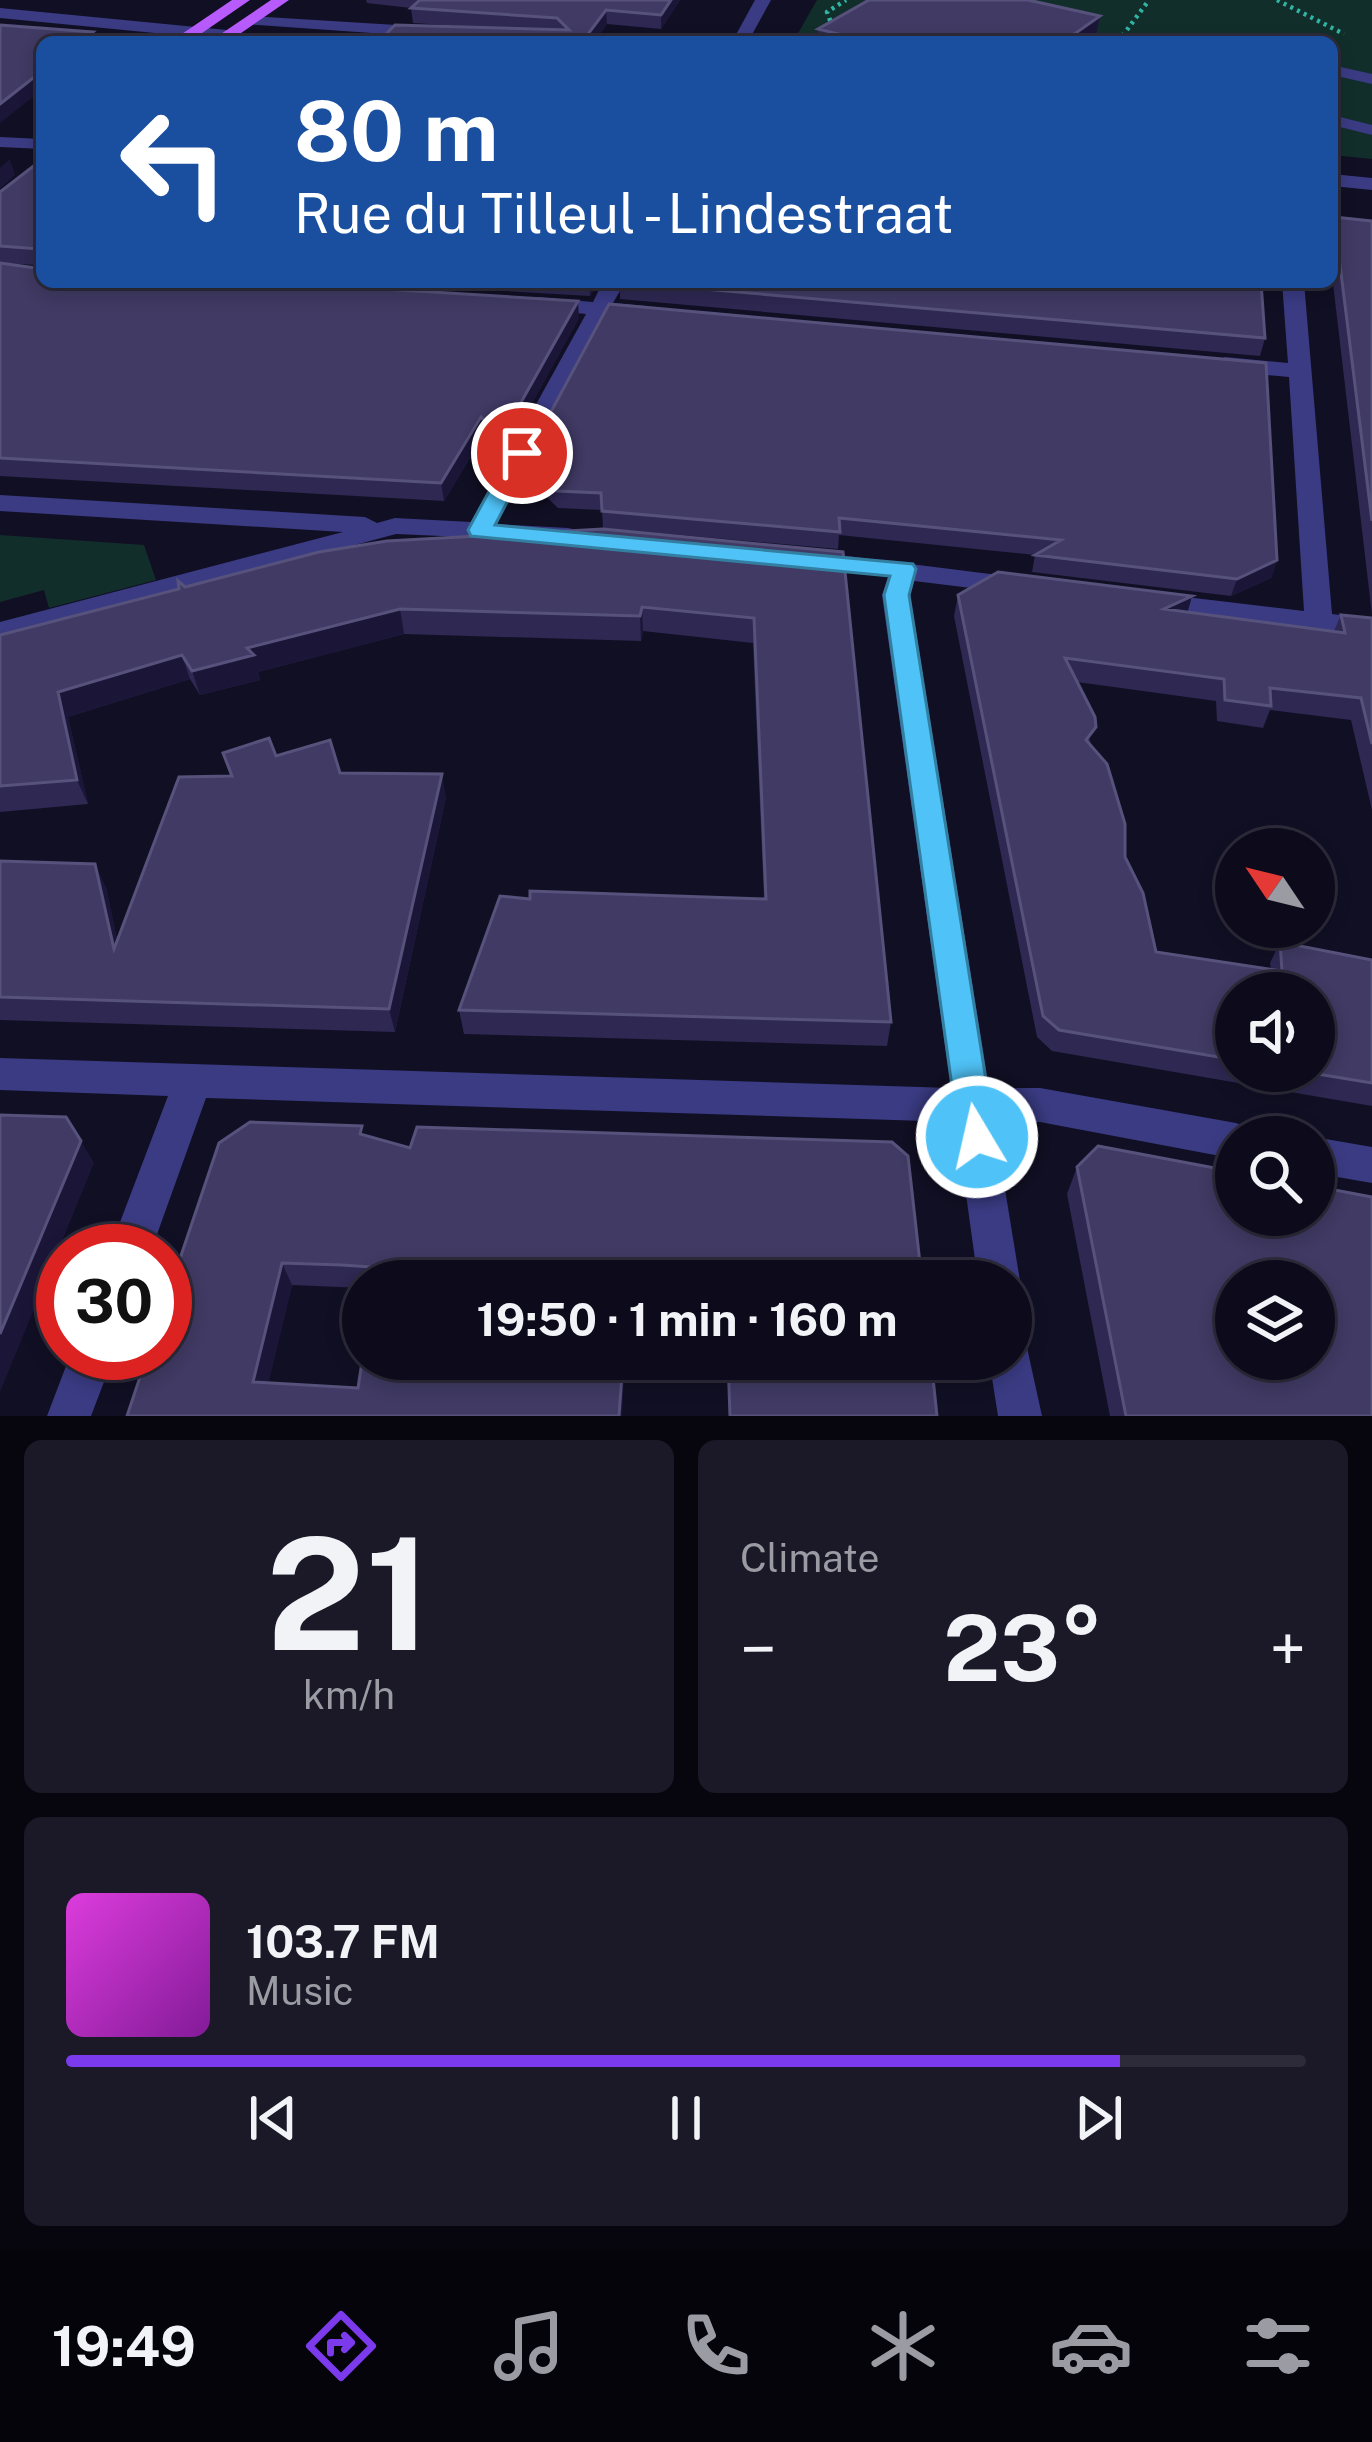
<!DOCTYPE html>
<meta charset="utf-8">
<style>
:root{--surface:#0d0b1b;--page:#1b1928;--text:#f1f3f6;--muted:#9a9ba3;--line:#2d2b3a;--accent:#7c3aed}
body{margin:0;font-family:"Public Sans",sans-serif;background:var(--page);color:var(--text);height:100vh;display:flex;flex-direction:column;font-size:45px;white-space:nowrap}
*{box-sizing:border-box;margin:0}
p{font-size:39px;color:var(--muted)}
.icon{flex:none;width:66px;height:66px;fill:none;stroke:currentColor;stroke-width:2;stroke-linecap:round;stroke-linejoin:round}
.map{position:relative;height:1416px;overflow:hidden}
.side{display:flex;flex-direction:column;gap:24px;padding:24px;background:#07060f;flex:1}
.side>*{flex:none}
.guide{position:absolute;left:36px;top:36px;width:1302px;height:252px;border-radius:18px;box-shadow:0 6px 18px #0003,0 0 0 3px var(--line);background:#1a4fa0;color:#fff;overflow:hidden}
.needle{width:78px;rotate:305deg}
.tools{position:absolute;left:1215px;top:828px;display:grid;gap:24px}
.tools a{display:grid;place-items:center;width:120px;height:120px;border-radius:50%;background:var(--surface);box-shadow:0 6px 18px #0003,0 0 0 3px var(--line);font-size:60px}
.speed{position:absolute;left:36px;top:1224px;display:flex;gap:24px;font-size:60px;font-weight:700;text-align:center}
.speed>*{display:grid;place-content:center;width:156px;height:156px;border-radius:50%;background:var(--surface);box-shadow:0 6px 18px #0003,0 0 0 3px var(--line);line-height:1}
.speed .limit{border:18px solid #d22;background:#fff;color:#111}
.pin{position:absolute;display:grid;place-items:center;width:102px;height:102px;color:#fff;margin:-51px;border:6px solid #fff;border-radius:50%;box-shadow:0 3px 12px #0007}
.me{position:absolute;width:132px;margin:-66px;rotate:351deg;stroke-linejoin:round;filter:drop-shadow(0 0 9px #0008)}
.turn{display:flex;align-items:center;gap:42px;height:252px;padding:0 60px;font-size:54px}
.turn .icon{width:156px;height:156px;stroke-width:2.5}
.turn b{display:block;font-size:84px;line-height:102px}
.big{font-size:90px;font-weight:700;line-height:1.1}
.side .tile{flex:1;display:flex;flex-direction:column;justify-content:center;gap:18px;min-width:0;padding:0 42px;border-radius:18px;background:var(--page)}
.side .dial{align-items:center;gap:0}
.dial b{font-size:156px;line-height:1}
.song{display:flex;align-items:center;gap:36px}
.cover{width:144px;height:144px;border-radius:18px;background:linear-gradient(135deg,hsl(300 70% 55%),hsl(290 70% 35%))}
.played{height:12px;border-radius:6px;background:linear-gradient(90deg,var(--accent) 85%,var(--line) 85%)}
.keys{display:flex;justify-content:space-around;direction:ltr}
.heat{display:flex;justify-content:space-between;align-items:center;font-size:66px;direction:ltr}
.side .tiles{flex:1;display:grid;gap:24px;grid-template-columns:1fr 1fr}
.tile:last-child{grid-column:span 2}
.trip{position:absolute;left:342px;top:1260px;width:690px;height:120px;border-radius:60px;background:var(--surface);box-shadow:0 6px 18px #0003,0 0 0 3px var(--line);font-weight:700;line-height:120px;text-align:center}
.menu{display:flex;height:192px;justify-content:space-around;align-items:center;background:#05040b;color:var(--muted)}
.menu .icon{width:84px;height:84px}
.menu .current{color:var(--accent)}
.menu b{font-size:54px;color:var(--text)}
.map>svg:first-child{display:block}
</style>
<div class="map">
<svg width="1372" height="1416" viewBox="0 0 1372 1416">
<rect width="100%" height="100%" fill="#110f24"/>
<path fill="#122e2b" d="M 817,0 L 1372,0 L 1372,159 L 1332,155 L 1332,42 L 793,42 Z
M 0,535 L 144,545 L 156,580 L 49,608 L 44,590 L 0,602 Z"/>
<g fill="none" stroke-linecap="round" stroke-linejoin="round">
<path stroke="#30b5a5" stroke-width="4.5" stroke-dasharray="3 4.5" stroke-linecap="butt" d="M 1277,0 L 1344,34
M 838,42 L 827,12 L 846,0
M 1118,42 L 1149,0"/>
<path fill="#3a3b83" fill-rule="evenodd" d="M 755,0 L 771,0 L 748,42 L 732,42 Z
M 0,8 L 227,30 L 235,35 L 227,40 L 0,18 Z
M 250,16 L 429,27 L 437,32 L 429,37 L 245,24 Z
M 1187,37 L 1209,42 L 1179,42 Z
M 1332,65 L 1372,74 L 1372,84 L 1332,75 Z
M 1332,115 L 1372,125 L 1372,135 L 1332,125 Z
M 0,137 L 42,139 L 42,149 L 0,147 Z
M 1332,174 L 1372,178 L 1372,190 L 1332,186 Z
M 603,282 L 625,282 L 613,303 L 646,306 L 657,313 L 646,320 L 607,316 L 496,524 L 568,528 L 577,530 L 581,536 L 577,542 L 396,534 L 0,640 L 0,622 L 343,532 L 0,511 L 0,495 L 365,517 L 377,523 L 395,518 L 471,522 L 586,314 L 538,309 L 527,303 L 538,297 L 593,302 Z
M 1282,282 L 1304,282 L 1332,614 L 1372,619 L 1372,637 L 1152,611 L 1138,602 L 1152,593 L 1304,611 L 1289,377 L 1225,371 L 1214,364 L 1225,357 L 1288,363 Z
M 807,551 L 1031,579 L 1035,585 L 1021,594 L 914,581 L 910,595 L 989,1088 L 1040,1088 L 1236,1123 L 1250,1128 L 1254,1137 L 1236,1137 L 1236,1159 L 1040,1122 L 994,1122 L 1020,1281 L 1011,1297 L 1011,1281 L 978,1281 L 956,1122 L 206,1098 L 151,1251 L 109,1251 L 168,1096 L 0,1090 L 0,1058 L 951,1088 L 882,595 L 888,577 L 798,565 L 794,559 L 798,553 Z
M 1314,1137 L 1372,1147 L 1372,1183 L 1314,1173 Z
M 1011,1336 L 1026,1343 L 1042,1416 L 998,1416 L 989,1359 L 1011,1359 Z
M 71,1353 L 115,1353 L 91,1416 L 47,1416 Z"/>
<path fill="#b75bfd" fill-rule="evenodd" d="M 232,0 L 250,0 L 189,42 L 170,42 Z
M 271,0 L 289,0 L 228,42 L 209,42 Z"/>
</g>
<path fill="#2e2852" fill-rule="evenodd" d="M 366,0 L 680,0 L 661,29 L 607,24 L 594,42 L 378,42 L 493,28 L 413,23 L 411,8 L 367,3 Z
M 1100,16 L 1095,42 L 817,42 L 818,29 Z
M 40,161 L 42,282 L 579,318 L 504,454 L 484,435 L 444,501 L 0,476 L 0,263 L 36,268 L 37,265 L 0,263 L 0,192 Z
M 1334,217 L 1372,221 L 1372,615 L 1332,275 Z
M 350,282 L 600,282 L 590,296 Z
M 620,282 L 1265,338 L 1260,356 L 620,299 Z
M 525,460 L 1277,560 L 1271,578 L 1231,596 L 1032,572 L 1035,555 L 839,535 L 838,549 L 603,528 L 602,510 L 558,508 L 526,477 Z
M 843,552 L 891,1022 L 887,1046 L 464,1034 L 459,1010 L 530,899 L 764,899 L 753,643 L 643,631 L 641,641 L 404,634 L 258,672 L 260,680 L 200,695 L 190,679 L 68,717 L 88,804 L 0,812 L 0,635 L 185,587 Z
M 958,595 L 1192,596 L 1187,612 L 1334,631 L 1341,615 L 1372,618 L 1372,810 L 1351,720 L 1270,710 L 1263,728 L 1217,721 L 1216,701 L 1077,682 L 1091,745 L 1156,952 L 1271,970 L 1270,963 L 1280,942 L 1372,960 L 1372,1106 L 1052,1051 L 1037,1037 L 954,616 ZM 1236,993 L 1314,1071 L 1236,1071 Z
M 223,753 L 276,756 L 446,797 L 395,1032 L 0,1020 L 0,861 L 106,887 L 117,940 L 230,776 Z
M 365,1135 L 922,1281 L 363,1281 L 363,1288 L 292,1285 L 268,1383 L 358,1388 L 623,1360 L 624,1381 L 127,1416 Z
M 1077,1167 L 1372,1416 L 1110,1416 L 1067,1194 Z"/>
<path fill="#1b1638" d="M 671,0 L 680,0 L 661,29 L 661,15 Z
M 606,10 L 607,24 L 594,42 L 582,42 Z
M 1100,16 L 1095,42 L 1063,42 Z
M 93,32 L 96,42 L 81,42 Z
M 42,71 L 42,90 L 0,123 L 0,104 Z
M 10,159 L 15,175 L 0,189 L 0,168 Z
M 590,282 L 600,282 L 590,296 Z
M 578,301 L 579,318 L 504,454 L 502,436 Z
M 481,417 L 484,435 L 444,501 L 441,483 Z
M 1277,560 L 1271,578 L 1231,596 L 1237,579 Z
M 1192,596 L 1186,618 L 1164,609 Z
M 642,607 L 643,631 L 641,641 L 640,616 Z
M 400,609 L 404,634 L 258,672 L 260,680 L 200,695 L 192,671 L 247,648 Z
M 182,655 L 190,679 L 68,717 L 88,804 L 77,780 L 58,692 Z
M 442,774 L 446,797 L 395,1032 L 389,1009 Z
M 95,864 L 106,887 L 124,972 L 114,949 Z
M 81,1141 L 94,1163 L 0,1392 L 0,1334 Z
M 282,1263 L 292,1285 L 264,1402 L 253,1382 Z
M 623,1360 L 624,1381 L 622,1416 L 619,1416 Z"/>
<path fill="#403a64" stroke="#57527c" stroke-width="3" fill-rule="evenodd" d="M 420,0 L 671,0 L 661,15 L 606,10 L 582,42 L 378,42 L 395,25 L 569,30 L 557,18 L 411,8 Z
M 869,0 L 1028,0 L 1100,16 L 1063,42 L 870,42 L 818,29 Z
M 0,25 L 93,32 L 81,42 L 42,42 L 42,71 L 0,104 Z
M 40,161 L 42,161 L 42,282 L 269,282 L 578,301 L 502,436 L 481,417 L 441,483 L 0,458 L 0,263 L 36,268 L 40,249 L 0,246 L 0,192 Z
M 1334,217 L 1372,221 L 1372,521 Z
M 622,282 L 1261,282 L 1265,338 Z
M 609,304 L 1266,363 L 1277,560 L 1237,579 L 1035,555 L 1061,540 L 839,518 L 840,532 L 602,511 L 601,493 L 557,491 L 525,460 Z
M 603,529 L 843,552 L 891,1022 L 459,1010 L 500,896 L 530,899 L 530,891 L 766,899 L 754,618 L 642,607 L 640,616 L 400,609 L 247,648 L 254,655 L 192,671 L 182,655 L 58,692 L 77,780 L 0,786 L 0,635 L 179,589 L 178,581 L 185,587 L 319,552 L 387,541 Z
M 998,572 L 1192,596 L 1164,609 L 1345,633 L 1341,615 L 1372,618 L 1372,744 L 1361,698 L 1270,688 L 1271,706 L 1225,700 L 1224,679 L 1065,658 L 1095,717 L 1096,727 L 1086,740 L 1107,764 L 1125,824 L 1125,857 L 1143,893 L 1156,952 L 1282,971 L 1280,942 L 1372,960 L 1372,1083 L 1299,1071 L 1314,1071 L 1314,993 L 1236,993 L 1236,1060 L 1059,1030 L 1043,1016 L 958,595 Z
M 269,738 L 276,756 L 330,740 L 340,773 L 442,774 L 389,1009 L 0,997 L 0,861 L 95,864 L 114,949 L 179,777 L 232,776 L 223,753 Z
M 0,1115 L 66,1117 L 81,1141 L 0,1334 Z
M 250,1122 L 362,1126 L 360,1134 L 410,1148 L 417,1127 L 892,1142 L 908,1156 L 922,1281 L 575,1281 L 342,1265 L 282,1263 L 253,1382 L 358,1388 L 363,1355 L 363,1359 L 623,1360 L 619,1416 L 127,1416 L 148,1353 L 165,1353 L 165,1303 L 219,1143 Z
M 1098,1146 L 1236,1172 L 1236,1215 L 1314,1215 L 1314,1186 L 1372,1197 L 1372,1416 L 1126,1416 L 1077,1167 ZM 1236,1281 L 1314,1281 L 1314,1359 L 1236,1359 Z
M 728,1359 L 931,1359 L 937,1416 L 730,1416 Z"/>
<path fill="#4fc3f7" stroke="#337fa1" stroke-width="3" d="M 522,446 L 533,453 L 495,525 L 913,564 L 916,569 L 909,595 L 995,1137 L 990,1148 L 977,1153 L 965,1148 L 959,1137 L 884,595 L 890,576 L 471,536 L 468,530 L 510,453 Z"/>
</svg>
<div class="tools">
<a><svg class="needle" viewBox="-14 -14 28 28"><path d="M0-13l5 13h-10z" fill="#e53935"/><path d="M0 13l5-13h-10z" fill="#9a9ba3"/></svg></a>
<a><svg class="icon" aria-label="sound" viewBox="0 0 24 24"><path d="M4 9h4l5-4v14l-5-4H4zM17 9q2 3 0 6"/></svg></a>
<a><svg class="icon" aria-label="search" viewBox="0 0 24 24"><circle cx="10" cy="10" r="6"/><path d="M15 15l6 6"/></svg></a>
<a><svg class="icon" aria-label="layers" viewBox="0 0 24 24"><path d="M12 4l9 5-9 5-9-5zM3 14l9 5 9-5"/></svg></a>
</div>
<div class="speed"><div class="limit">30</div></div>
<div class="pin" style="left:522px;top:453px;background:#d93025"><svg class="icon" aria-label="arrive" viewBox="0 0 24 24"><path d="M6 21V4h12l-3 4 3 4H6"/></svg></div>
<svg class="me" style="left:977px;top:1137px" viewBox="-20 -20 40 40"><circle r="17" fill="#4fc3f7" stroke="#fff" stroke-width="3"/><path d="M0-11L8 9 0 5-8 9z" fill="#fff"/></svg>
<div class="trip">19:50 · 1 min · 160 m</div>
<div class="guide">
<div class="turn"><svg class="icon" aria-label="left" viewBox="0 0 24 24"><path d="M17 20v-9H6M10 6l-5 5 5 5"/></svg><div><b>80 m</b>Rue du Tilleul - Lindestraat</div></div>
</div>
</div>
<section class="side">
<div class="tiles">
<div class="tile dial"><b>21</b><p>km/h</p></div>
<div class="tile"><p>Climate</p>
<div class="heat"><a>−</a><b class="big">23°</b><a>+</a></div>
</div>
<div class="tile">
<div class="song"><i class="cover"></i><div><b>103.7 FM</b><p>Music</p></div></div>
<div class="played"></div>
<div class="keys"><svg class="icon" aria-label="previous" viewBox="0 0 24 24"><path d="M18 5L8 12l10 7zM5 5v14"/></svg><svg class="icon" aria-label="pause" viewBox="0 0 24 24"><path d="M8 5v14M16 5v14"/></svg><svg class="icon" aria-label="next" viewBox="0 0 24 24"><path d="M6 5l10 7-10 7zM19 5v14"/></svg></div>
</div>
</div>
</section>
<nav class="menu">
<b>19:49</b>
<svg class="icon current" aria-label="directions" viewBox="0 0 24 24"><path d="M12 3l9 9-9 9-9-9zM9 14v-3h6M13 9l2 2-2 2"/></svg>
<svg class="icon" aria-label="music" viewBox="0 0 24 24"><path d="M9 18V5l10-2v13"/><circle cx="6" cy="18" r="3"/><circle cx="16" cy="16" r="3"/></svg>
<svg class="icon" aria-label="phone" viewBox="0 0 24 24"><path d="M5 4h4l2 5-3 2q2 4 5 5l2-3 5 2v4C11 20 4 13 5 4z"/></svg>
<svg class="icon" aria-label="climate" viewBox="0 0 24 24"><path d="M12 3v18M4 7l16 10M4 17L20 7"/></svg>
<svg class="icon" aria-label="car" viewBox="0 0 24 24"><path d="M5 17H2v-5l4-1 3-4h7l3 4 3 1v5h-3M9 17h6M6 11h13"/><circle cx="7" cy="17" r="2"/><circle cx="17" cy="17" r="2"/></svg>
<svg class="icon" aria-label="filters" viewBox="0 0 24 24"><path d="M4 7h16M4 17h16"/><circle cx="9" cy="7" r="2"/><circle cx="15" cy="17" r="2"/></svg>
</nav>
